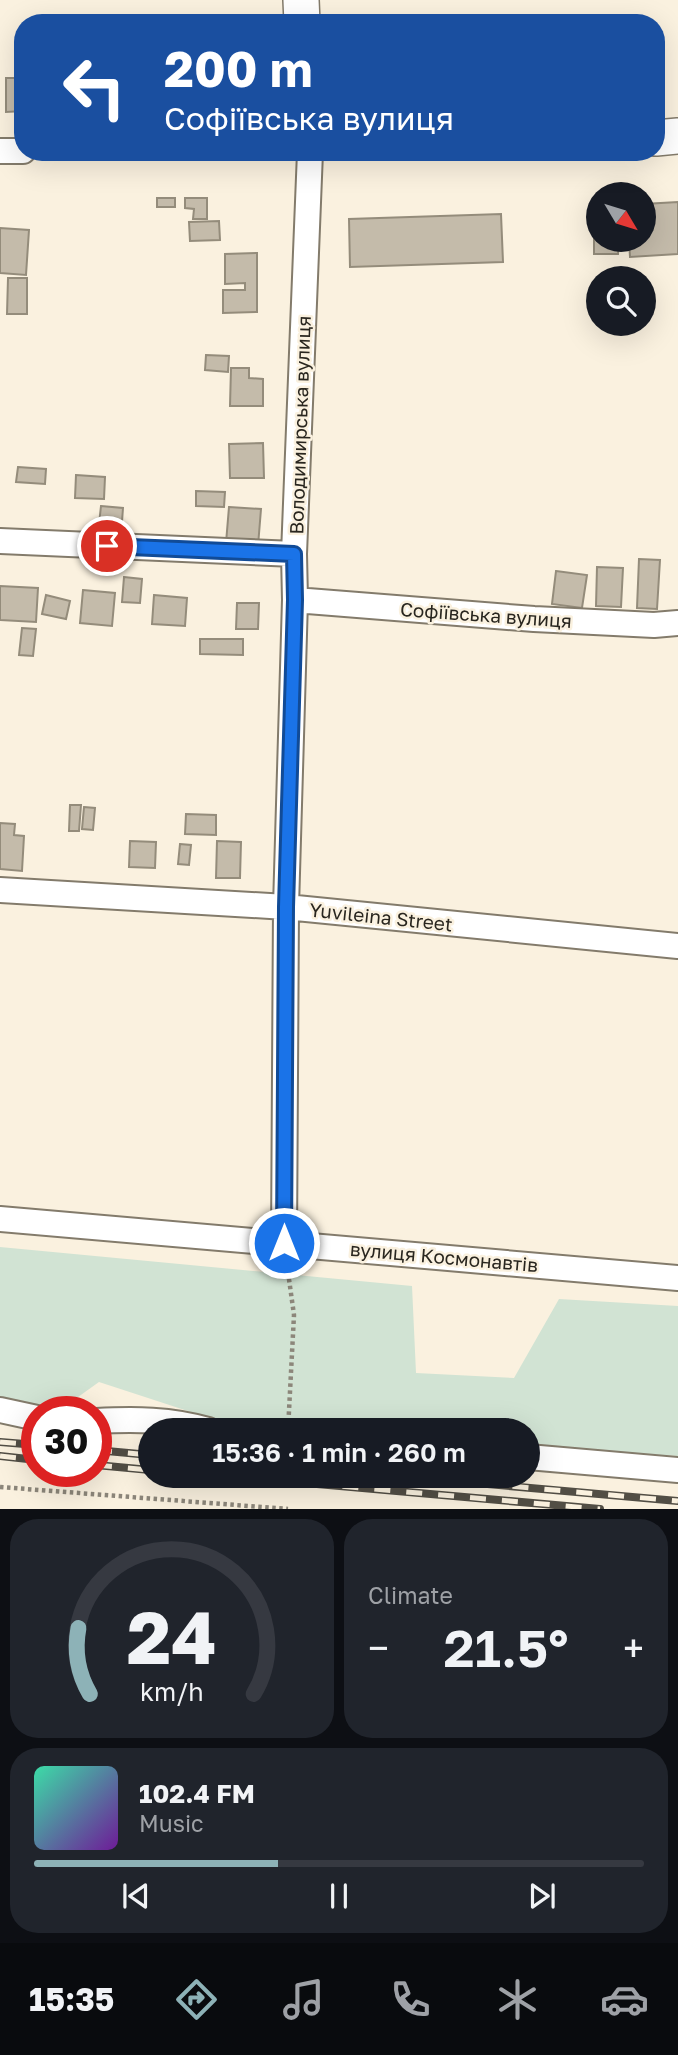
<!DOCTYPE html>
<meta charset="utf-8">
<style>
:root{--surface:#171b24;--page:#20242c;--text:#f1f3f6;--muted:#9ea1a6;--line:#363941;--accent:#8db2b7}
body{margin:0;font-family:"Golos Text",sans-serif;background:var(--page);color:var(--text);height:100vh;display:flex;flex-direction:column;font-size:26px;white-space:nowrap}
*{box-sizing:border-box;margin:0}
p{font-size:23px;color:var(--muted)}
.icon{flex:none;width:38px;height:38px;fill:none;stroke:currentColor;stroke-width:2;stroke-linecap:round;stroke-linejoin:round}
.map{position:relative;height:1509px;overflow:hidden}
.details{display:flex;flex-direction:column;gap:10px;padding:10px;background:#0d0f14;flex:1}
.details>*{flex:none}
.banner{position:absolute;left:14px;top:14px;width:651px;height:147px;border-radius:28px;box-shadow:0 7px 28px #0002;background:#1a4fa0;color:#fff;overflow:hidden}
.needle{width:46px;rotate:128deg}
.tools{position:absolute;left:586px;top:182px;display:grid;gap:14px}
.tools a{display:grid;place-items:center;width:70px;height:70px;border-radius:50%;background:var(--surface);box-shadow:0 7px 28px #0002;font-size:35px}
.speed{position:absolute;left:21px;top:1396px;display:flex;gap:14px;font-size:35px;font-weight:700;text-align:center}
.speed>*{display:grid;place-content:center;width:91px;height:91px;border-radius:50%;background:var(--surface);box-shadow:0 7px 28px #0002;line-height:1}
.speed .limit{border:10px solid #d22;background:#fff;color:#111}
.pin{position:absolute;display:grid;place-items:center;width:60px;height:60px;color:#fff;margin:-30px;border:4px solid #fff;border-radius:50%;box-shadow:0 2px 7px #0007}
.me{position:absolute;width:77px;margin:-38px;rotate:0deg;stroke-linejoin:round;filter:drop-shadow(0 0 5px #0008)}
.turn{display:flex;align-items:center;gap:24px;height:147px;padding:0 35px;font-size:32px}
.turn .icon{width:91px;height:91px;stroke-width:2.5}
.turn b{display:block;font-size:49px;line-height:60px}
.big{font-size:52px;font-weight:600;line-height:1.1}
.details .card{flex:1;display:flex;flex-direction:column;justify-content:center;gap:10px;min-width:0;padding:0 24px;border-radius:28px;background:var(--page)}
.details .dial{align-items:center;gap:0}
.dial svg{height:182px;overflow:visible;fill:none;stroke:var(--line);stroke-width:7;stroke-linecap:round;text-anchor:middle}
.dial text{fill:var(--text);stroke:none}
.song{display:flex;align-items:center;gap:21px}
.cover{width:84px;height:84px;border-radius:10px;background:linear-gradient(135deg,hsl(160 70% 55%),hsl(280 70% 35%))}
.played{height:7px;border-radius:4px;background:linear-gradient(90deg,var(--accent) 40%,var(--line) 40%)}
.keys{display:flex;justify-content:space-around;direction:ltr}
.heat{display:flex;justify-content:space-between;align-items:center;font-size:38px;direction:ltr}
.details .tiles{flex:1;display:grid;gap:10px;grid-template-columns:1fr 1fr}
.card:last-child{grid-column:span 2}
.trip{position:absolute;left:138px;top:1418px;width:402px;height:70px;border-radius:35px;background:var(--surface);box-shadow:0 7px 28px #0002;font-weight:600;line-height:70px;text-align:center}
.menu{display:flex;height:112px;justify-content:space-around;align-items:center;background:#090b0e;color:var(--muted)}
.menu .icon{width:49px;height:49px}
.menu .selected{color:var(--accent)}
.menu b{font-size:32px;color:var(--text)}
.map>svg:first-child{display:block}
</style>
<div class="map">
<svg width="678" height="1509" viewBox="0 0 678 1509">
<rect width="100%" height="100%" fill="#faf1df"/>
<path fill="#d1e3d3" d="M 0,1247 L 412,1286 L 416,1373 L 514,1378 L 559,1299 L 678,1306 L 678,1456 L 529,1448 L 528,1430 L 246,1430 L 99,1382 L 64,1407 L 0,1400 Z"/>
<path fill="#c4bbaa" stroke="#948c7b" stroke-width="2" d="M 6,78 L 23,78 L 23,111 L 6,112 Z
M 157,198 L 175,198 L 175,207 L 157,207 Z
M 185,198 L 207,198 L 207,219 L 193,219 L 194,209 L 185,208 Z
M 678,202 L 678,254 L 630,257 L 629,240 L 644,240 L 644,204 Z
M 501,214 L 503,262 L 350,267 L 349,219 Z
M 219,221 L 220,240 L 190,241 L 189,222 Z
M 0,228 L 29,230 L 26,275 L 0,273 Z
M 594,233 L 598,233 L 598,240 L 619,240 L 618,254 L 594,254 Z
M 257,253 L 257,312 L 223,313 L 223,290 L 245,290 L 245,283 L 225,284 L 225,254 Z
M 8,278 L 27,278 L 27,314 L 7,314 Z
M 206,355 L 229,356 L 228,372 L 205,370 Z
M 231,368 L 249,368 L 249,378 L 263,379 L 263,406 L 230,406 Z
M 263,443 L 264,478 L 230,478 L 229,444 Z
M 18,467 L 46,469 L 45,484 L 16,482 Z
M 76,475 L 105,477 L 104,499 L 75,498 Z
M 196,491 L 225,492 L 224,507 L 196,506 Z
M 101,506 L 123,508 L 121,535 L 98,533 Z
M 229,507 L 261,509 L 258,546 L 226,543 Z
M 639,559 L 660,560 L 657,609 L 637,608 Z
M 597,567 L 623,568 L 621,607 L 596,606 Z
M 556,571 L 587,575 L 582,608 L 552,604 Z
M 124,577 L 142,579 L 140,603 L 122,602 Z
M 0,586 L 38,588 L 36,622 L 0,620 Z
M 83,590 L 115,593 L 112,626 L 80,623 Z
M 46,595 L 70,601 L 66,619 L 42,614 Z
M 154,595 L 187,598 L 185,626 L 152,624 Z
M 237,603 L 259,603 L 258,629 L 236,629 Z
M 22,628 L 36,629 L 33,656 L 19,655 Z
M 200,639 L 243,639 L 243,655 L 200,654 Z
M 70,805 L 81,805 L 79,831 L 69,831 Z
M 84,807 L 95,808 L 93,830 L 82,829 Z
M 186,814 L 216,815 L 216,835 L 185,834 Z
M 0,823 L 15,824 L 14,835 L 24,836 L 22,871 L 0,869 Z
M 130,841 L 156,842 L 155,868 L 129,867 Z
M 217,841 L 241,842 L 240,878 L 216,878 Z
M 180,844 L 191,845 L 189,865 L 178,864 Z"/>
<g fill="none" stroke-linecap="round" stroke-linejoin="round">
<g stroke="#837b6b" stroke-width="28">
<path id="street" d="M 0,151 L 23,151
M 0,541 L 294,554
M 295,600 L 534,619 L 654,625 L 678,623
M 0,890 L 286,907 L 678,946
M 0,1219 L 678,1278
M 284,1243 L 286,907 L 295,600 L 294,554 L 310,152
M 0,1410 L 37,1418
M 96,1421 C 134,1419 171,1419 208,1430
M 528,1457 L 678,1470"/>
</g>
<g stroke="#837b6b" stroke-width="38">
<path id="secondary" d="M 301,0 L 302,23
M 656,138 L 678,136"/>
</g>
<path stroke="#8c867a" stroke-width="4.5" stroke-dasharray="3.5 3.5" stroke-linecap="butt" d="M 287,1265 L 294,1315 L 288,1430
M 0,1487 L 288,1509"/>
<use href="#street" stroke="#fff" stroke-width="24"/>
<use href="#secondary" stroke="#fff" stroke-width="35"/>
<g stroke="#524e45" stroke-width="8">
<path id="rail" d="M 0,1442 L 37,1445
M 96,1450 L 150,1455
M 0,1456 L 37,1460
M 96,1465 L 150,1470
M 215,1475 L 600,1509
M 385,1475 L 678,1501"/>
</g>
<use href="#rail" stroke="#faf1df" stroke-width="5" stroke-dasharray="16" stroke-linecap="butt"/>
</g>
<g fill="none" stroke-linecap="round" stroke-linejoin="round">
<g stroke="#114b97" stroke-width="18">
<path id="route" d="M 107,546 L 294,554 L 295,600 L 286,907 L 284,1243"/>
</g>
<use href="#route" stroke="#1a73e8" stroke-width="12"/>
</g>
<g text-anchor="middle" stroke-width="5" stroke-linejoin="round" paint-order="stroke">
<g font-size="19" fill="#29261f" stroke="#faf1df">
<text transform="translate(300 425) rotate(-88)" y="7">Володимирська вулиця</text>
<text transform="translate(486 615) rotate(4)" y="7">Софіївська вулиця</text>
<text transform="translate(381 917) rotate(6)" y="7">Yuvileina Street</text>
<text transform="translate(444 1257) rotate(5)" y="7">вулиця Космонавтів</text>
</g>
</g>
</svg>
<div class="tools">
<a><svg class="needle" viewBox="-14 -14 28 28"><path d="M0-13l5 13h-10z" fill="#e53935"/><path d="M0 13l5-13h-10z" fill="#9ea1a6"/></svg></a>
<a><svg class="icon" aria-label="search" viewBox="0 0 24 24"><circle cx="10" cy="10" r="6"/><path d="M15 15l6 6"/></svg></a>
</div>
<div class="speed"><div class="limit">30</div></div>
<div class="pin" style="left:107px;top:546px;background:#d93025"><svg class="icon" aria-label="arrive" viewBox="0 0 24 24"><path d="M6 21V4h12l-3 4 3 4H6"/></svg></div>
<svg class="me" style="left:284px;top:1243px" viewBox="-20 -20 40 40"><circle r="17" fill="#1a73e8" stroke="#fff" stroke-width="3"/><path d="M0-11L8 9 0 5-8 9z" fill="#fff"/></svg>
<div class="trip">15:36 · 1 min · 260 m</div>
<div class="banner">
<div class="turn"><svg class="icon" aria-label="left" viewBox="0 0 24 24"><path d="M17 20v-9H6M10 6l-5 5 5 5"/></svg><div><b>200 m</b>Софіївська вулиця</div></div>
</div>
</div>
<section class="details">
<div class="tiles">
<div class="card dial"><svg viewBox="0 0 100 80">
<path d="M14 69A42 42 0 1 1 86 69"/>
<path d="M14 69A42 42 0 0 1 9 40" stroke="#8db2b7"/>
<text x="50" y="56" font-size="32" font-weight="700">24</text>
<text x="50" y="72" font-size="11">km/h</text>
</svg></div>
<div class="card"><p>Climate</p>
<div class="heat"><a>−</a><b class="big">21.5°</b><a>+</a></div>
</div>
<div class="card">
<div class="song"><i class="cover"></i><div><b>102.4 FM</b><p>Music</p></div></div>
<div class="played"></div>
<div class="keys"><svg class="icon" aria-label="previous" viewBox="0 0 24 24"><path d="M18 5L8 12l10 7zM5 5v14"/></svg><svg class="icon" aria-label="pause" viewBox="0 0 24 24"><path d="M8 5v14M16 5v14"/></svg><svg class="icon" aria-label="next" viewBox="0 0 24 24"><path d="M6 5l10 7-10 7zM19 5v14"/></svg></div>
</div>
</div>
</section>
<nav class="menu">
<b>15:35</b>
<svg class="icon selected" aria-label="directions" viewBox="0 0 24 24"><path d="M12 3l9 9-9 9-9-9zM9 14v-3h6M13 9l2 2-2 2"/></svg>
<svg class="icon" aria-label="music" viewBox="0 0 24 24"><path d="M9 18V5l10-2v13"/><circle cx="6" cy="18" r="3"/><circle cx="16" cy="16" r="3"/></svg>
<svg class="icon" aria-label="phone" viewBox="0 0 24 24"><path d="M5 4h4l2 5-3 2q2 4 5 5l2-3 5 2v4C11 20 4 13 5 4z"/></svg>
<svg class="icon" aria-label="climate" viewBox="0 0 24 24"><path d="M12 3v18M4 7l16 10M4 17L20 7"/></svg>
<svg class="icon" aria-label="car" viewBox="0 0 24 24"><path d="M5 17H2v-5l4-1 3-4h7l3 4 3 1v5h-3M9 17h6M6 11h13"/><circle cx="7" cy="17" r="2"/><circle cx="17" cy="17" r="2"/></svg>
</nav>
